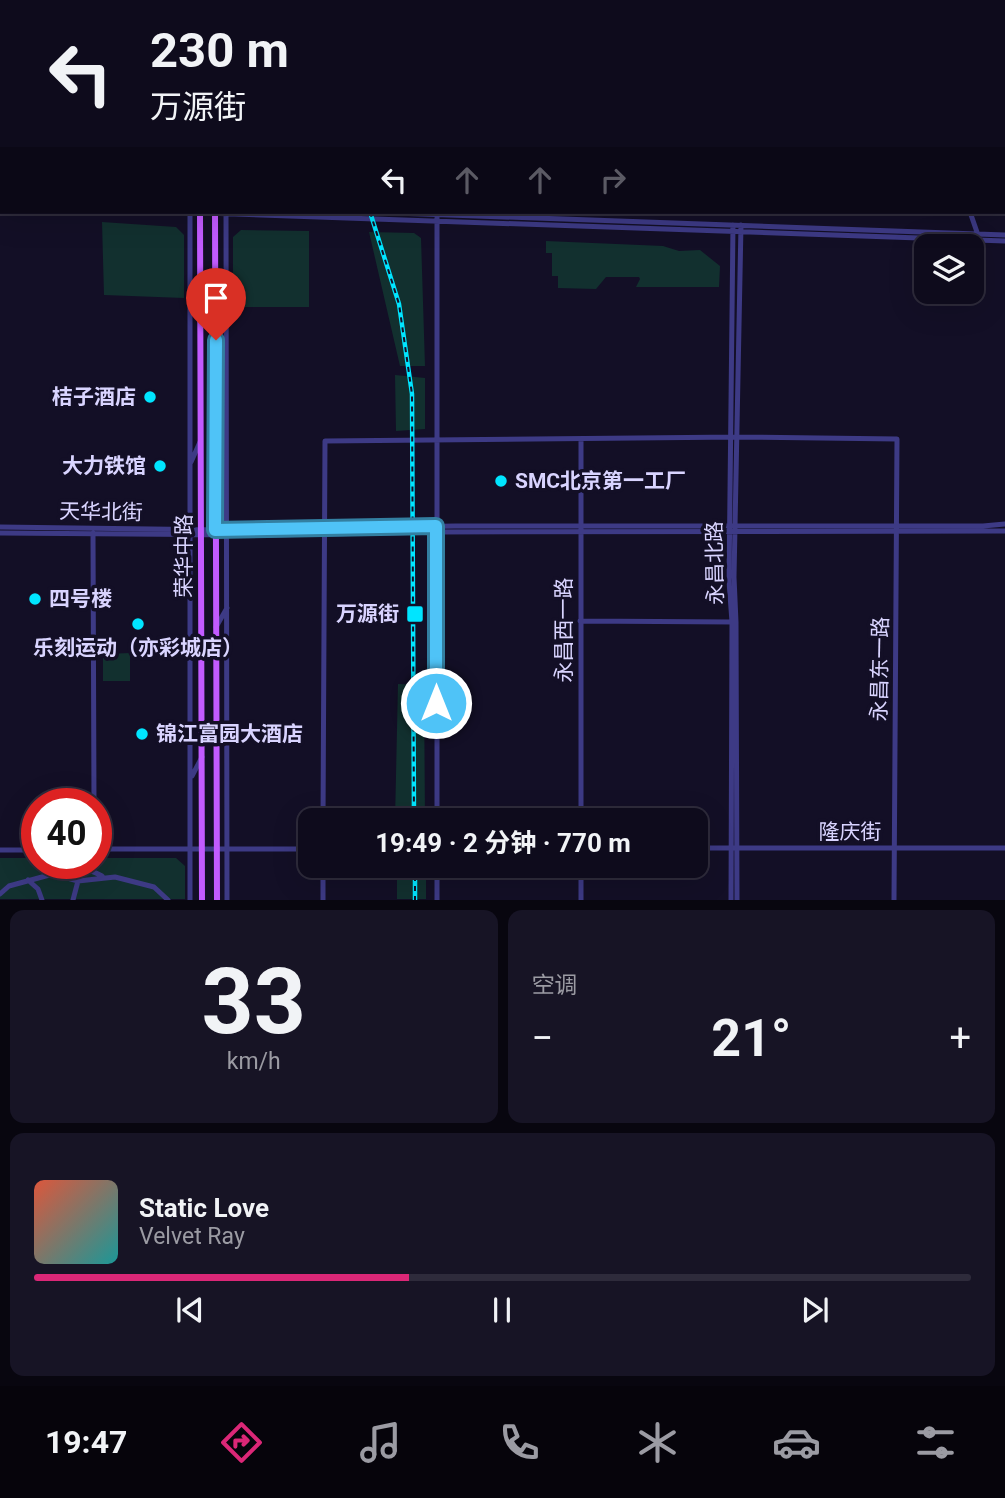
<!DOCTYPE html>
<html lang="zh">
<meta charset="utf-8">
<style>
:root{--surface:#0e0b1c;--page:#171425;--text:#f1f3f6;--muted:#9b9ba3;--line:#2e2b3b;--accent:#db2777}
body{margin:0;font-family:Roboto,"Noto Sans SC",sans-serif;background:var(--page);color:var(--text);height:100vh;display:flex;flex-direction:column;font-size:26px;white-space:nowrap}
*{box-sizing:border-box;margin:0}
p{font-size:23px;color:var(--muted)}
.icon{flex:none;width:38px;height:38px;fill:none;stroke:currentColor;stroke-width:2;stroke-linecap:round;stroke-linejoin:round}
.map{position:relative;height:900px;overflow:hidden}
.sheet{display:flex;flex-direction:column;gap:10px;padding:10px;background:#08060f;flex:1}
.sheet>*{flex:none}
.top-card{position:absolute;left:0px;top:0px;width:1006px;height:214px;box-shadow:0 7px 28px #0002,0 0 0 2px var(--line);background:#0e0b1c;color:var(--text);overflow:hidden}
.tools{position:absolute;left:914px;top:234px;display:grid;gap:14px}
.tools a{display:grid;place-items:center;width:70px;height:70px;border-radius:14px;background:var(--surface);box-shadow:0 7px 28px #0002,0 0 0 2px var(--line);font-size:35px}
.speed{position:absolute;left:21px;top:788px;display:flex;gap:14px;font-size:35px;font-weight:700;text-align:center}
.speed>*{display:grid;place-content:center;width:91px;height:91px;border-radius:50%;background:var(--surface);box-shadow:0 7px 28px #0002,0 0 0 2px var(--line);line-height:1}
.speed .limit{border:10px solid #d22;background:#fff;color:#111}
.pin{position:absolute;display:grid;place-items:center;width:60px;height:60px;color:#fff;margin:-72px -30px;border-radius:50% 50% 50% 0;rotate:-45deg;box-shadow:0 0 7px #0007}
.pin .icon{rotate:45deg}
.me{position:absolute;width:77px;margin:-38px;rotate:0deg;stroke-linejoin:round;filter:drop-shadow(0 0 5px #0008)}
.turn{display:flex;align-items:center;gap:24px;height:147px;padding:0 35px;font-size:32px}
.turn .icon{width:91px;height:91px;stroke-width:2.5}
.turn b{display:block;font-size:49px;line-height:60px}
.lanes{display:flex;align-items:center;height:66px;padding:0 35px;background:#0003;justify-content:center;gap:35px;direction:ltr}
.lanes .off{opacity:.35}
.big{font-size:52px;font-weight:700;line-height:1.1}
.sheet .tile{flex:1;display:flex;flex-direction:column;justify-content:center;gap:10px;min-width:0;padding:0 24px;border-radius:14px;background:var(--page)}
.sheet .dial{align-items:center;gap:0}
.dial b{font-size:91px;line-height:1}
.song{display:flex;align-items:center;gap:21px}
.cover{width:84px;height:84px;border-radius:10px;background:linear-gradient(135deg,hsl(10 70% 55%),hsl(180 70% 35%))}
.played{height:7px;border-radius:4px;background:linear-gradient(90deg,var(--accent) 40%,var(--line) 40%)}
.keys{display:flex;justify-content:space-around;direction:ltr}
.heat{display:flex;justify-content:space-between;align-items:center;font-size:38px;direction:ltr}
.sheet .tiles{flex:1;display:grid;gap:10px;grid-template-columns:1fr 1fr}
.tile:last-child{grid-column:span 2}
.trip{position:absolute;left:298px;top:808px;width:410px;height:70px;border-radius:14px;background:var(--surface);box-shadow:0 7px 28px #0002,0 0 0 2px var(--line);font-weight:700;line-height:70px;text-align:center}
.menu{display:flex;height:112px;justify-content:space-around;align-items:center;background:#06040b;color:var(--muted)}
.menu .icon{width:49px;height:49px}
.menu .active{color:var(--accent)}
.menu b{font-size:32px;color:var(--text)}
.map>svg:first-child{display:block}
</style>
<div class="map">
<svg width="1005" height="900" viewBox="0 0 1005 900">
<rect width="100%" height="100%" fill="#130f26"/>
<path fill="#12302f" d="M 102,222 L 176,227 L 184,235 L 184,298 L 104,295 Z
M 241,230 L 309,231 L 309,307 L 233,307 L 233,237 Z
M 369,232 L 414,233 L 421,238 L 425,366 L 400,366 Z
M 546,241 L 663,246 L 679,251 L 700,250 L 720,266 L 719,287 L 636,287 L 640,279 L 639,277 L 606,277 L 596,289 L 558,288 L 558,276 L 552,276 L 552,253 L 546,253 Z
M 395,375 L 425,378 L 425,429 L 396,431 Z
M 130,653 L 130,681 L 103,681 L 103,658 L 105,654 Z
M 398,684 L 424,685 L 425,821 L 395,821 Z
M 0,858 L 37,858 L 37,863 L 96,863 L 96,858 L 176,858 L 185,866 L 185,899 L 0,899 Z
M 397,866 L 424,866 L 426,869 L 426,899 L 397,899 Z"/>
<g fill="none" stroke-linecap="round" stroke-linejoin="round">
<path stroke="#3d3a85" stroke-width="5" d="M 190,0 L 190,2
M 226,0 L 227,2
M 896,0 L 897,2
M 386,2 L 386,0
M 572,2 L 572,0
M 1004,41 L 1005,41
M 0,198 L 2,198
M 0,205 L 2,206
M 176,212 L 1005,241
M 190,212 L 190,900
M 226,212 L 227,900
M 368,212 L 1005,235
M 970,212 L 978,235
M 217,313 L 226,293
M 191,462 L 200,442
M 0,527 L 227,530 L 455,526 L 983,526 L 1005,524
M 0,533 L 268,535 L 436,532 L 1005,531
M 93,533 L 94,803
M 580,621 L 734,622
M 216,627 L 227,608
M 192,776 L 202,757
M 323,821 L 325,441 L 737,437 L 897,439 L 894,900
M 437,821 L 437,218
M 581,821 L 581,439
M 695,848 L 1005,848
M 96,849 L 310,849
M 0,850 L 37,850
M 437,866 L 437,900
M 58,874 C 75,865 85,867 102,876
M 28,880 L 38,889 L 42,900
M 0,894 L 9,886 L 53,874 L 78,881 L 115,877 L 154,887 L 168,900
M 73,900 L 78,881
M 323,900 L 323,866
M 581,900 L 581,866
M 731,900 L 732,622 L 729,581 L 733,225
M 737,900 L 736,622 L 734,577 L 741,225"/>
<path stroke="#c25bff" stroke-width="6" d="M 200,0 L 200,2
M 216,2 L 216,0
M 200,212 L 202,900
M 215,212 L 217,900"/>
<g stroke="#00e5ff" stroke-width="4.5">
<path id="rail" d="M 227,0 L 228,2
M 370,212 L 399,304 L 412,394 L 414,821
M 415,866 L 415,900"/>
</g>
<use href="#rail" stroke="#130f26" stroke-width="2" stroke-dasharray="5" stroke-linecap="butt"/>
</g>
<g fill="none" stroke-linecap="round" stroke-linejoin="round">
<g stroke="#337fa1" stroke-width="18">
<path id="route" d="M 216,340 L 215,530 L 436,526 L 436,703"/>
</g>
<use href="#route" stroke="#4fc3f7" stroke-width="12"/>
</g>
<g fill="#00e5ff" stroke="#130f26" stroke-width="2.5">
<circle cx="150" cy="397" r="7"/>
<circle cx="160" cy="466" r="7"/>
<circle cx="501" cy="481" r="7"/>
<circle cx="35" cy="599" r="7"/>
<rect x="406" y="605" width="18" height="18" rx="3.5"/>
<circle cx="138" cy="624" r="7"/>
<circle cx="142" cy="734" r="7"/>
</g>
<g text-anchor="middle" stroke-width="7" stroke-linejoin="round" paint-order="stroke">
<g font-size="21" font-weight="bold" fill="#d9d4ff" stroke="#130f26" text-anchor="end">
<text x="136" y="404">桔子酒店</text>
<text x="146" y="473">大力铁馆</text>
<text x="515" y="488" text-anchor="start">SMC北京第一工厂</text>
<text x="49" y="606" text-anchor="start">四号楼</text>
<text x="399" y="621">万源街</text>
<text x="138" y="655" text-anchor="middle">乐刻运动（亦彩城店）</text>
<text x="156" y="741" text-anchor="start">锦江富园大酒店</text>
</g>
<g font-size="21" fill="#d9d4ff" stroke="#130f26">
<text transform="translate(101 512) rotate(1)" y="7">天华北街</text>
<text transform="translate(184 556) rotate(-90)" y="7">荣华中路</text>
<text transform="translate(715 563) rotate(-91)" y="7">永昌北路</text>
<text transform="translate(564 630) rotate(-90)" y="7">永昌西一路</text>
<text transform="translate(880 669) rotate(-89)" y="7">永昌东一路</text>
<text x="850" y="839">隆庆街</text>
</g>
</g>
</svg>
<div class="tools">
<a><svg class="icon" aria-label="layers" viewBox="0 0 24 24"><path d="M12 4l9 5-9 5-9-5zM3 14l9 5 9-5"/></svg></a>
</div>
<div class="speed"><div class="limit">40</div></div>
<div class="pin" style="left:216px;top:340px;background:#d93025"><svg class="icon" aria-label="arrive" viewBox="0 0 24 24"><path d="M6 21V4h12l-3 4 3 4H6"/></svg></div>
<svg class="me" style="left:436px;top:703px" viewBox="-20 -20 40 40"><circle r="17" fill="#4fc3f7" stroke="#fff" stroke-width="3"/><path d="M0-11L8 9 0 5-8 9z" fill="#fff"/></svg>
<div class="trip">19:49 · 2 分钟 · 770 m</div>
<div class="top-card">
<div class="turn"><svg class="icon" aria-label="left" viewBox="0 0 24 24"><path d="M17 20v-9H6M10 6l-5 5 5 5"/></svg><div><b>230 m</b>万源街</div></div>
<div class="lanes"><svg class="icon" aria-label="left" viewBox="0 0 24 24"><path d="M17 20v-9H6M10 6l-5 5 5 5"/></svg><svg class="icon off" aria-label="ahead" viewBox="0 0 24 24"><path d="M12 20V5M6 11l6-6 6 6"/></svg><svg class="icon off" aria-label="ahead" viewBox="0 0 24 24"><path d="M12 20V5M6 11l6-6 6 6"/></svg><svg class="icon off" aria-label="right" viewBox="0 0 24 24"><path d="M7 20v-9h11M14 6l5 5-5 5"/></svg></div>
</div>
</div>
<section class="sheet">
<div class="tiles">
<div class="tile dial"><b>33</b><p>km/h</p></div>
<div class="tile"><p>空调</p>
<div class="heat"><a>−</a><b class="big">21°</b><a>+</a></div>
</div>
<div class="tile">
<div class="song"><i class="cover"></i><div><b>Static Love</b><p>Velvet Ray</p></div></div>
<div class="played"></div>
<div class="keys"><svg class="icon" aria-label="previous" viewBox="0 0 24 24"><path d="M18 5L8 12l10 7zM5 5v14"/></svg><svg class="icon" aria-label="pause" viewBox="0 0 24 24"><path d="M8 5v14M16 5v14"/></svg><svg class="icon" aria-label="next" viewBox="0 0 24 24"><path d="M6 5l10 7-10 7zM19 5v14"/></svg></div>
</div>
</div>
</section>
<nav class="menu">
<b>19:47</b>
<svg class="icon active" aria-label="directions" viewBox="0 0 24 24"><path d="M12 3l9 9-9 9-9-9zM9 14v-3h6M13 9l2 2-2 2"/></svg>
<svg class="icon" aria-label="music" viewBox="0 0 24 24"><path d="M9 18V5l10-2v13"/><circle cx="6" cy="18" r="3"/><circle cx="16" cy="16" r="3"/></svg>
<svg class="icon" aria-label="phone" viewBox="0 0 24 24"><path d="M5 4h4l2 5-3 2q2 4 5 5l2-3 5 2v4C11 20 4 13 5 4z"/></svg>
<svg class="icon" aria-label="climate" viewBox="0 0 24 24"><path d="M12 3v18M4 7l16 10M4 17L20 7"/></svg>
<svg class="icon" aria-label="car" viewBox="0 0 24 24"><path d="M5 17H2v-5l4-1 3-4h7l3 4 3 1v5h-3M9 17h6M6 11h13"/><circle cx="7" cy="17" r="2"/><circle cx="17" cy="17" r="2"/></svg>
<svg class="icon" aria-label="filters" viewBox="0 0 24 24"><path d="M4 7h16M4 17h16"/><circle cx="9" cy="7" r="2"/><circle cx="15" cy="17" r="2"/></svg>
</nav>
